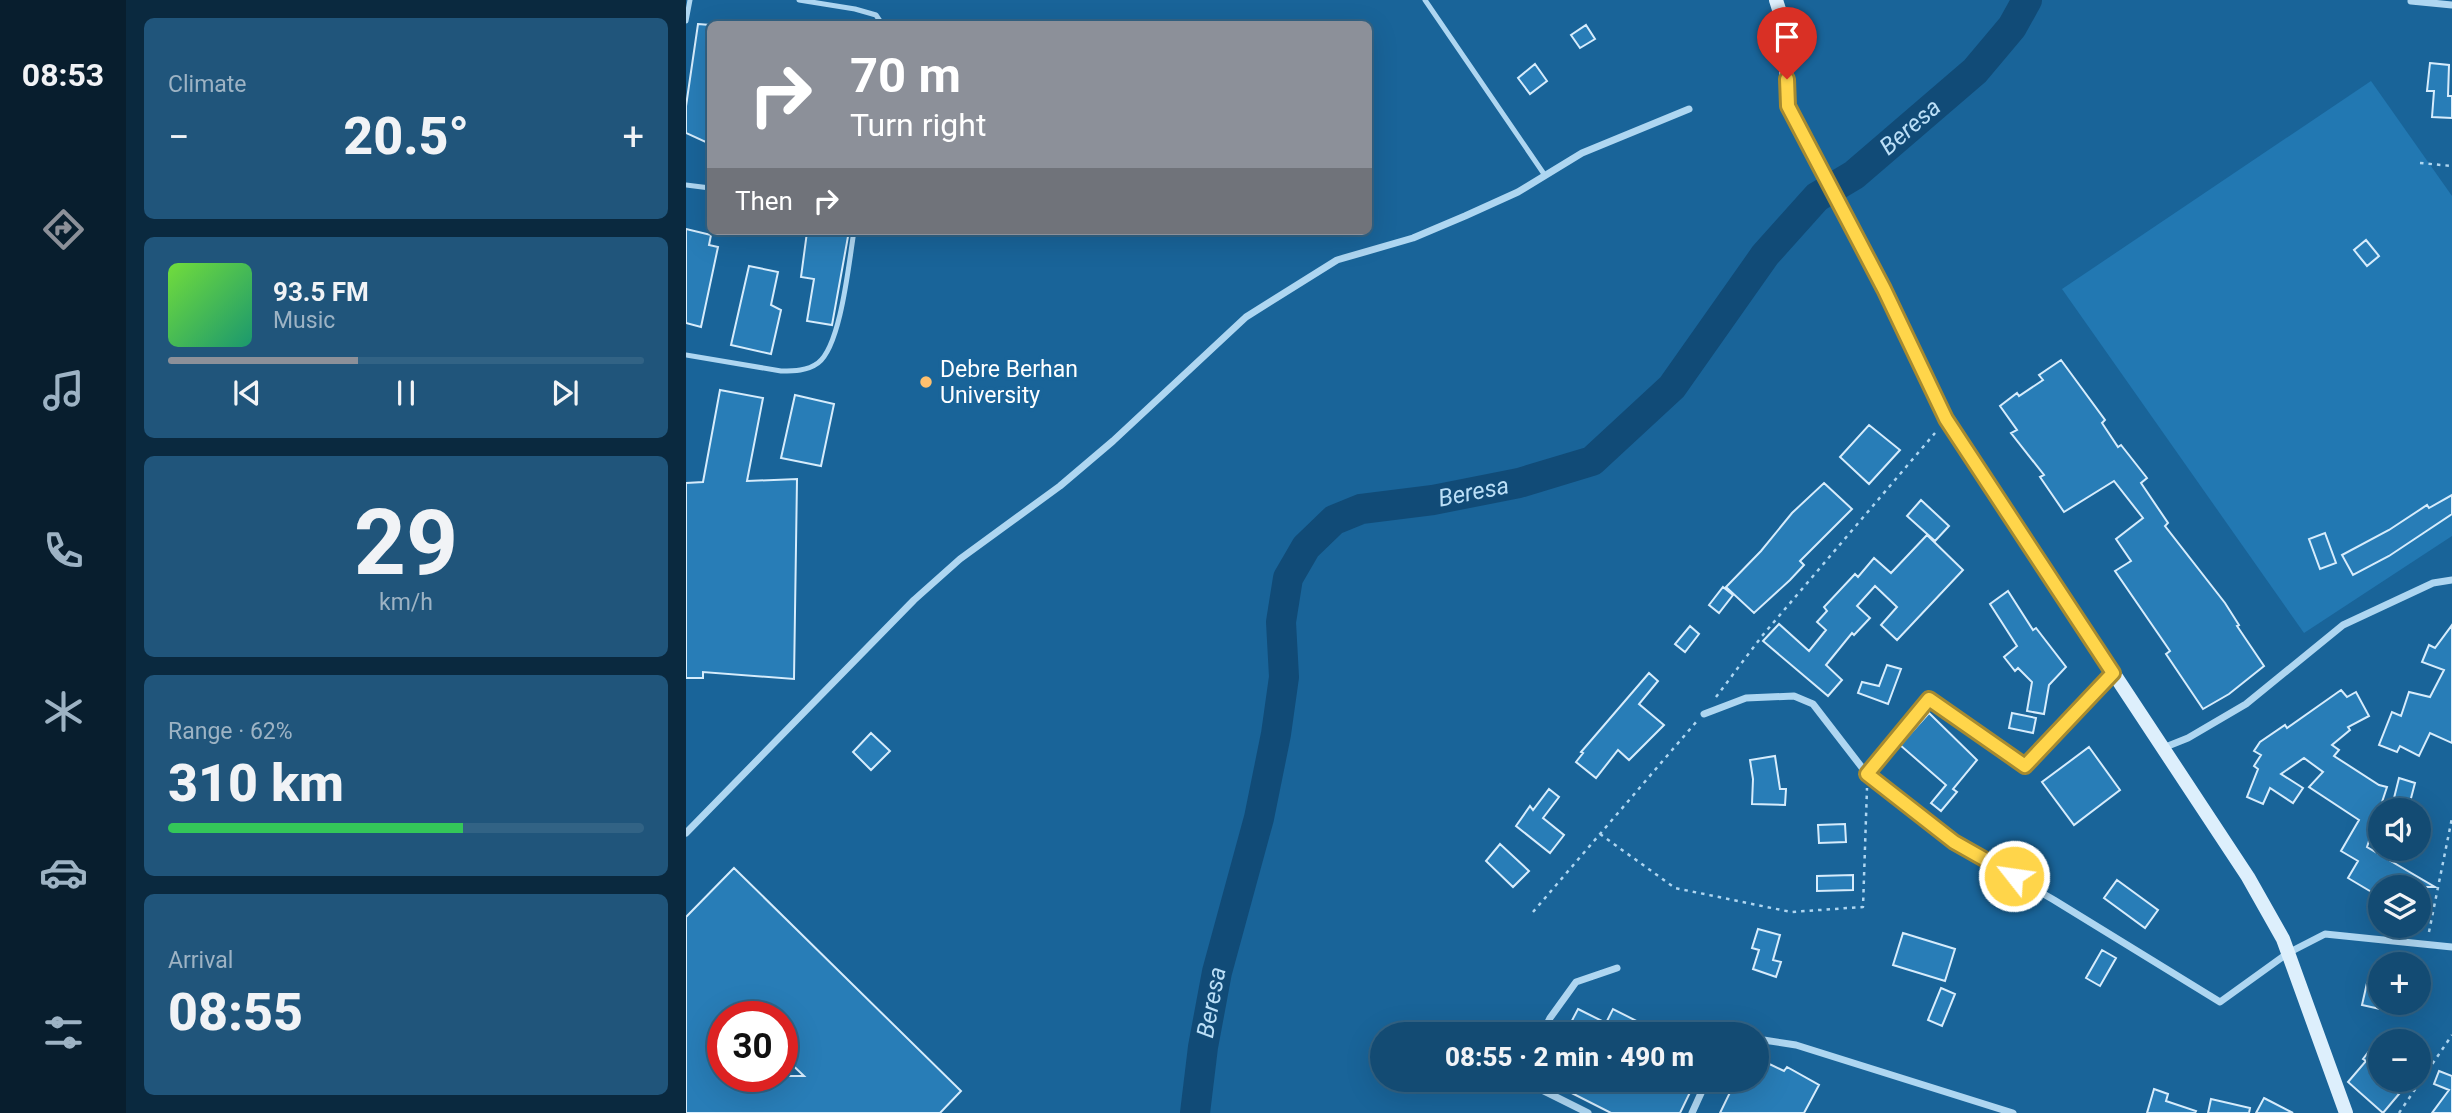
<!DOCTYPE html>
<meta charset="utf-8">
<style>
:root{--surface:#134b73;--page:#20557b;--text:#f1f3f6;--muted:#9db3c4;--line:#326385;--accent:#8c9099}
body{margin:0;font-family:Roboto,sans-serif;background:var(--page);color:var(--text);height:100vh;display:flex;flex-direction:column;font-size:26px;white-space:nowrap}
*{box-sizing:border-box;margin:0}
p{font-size:23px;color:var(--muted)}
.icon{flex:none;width:38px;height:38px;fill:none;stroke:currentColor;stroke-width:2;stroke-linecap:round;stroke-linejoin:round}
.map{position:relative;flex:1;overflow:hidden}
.sheet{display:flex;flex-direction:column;gap:18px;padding:18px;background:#0a293f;width:560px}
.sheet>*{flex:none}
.banner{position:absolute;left:21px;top:21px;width:665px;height:214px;border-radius:10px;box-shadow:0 7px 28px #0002,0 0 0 2px var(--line);background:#8c9099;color:#fff;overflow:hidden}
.buttons{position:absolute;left:1682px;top:798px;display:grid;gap:14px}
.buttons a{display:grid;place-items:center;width:63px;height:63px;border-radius:50%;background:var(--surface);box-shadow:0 7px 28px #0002,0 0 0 2px var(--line);font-size:35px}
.speed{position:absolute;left:21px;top:1001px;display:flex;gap:14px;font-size:35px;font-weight:700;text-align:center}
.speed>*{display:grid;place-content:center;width:91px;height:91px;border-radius:50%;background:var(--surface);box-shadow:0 7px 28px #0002,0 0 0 2px var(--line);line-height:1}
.speed .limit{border:10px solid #d22;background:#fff;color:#111}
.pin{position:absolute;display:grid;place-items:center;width:60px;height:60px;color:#fff;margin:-72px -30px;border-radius:50% 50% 50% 0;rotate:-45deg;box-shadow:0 0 7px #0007}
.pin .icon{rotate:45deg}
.me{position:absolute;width:77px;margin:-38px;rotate:300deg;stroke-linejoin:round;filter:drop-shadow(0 0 5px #0008)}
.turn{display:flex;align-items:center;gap:24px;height:147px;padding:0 28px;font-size:32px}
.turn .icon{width:91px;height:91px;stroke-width:2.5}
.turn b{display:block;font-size:49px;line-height:60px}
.then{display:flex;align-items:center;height:66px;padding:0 28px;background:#0003;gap:14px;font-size:26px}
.big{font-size:52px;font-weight:800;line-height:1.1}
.sheet .card{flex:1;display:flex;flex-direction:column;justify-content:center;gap:10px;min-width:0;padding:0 24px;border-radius:10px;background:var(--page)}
.sheet .dial{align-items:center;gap:0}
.dial b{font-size:91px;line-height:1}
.song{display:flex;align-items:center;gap:21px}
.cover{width:84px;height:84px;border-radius:10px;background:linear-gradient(135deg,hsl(100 70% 55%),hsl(160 70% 35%))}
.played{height:7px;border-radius:4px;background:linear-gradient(90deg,var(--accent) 40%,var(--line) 40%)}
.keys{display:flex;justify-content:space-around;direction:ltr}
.heat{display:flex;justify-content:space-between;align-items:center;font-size:38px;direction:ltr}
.charge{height:10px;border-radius:5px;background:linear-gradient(90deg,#34c759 62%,var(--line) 0)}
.trip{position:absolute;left:684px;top:1022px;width:399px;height:70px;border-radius:35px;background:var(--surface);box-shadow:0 7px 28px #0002,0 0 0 2px var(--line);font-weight:800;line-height:70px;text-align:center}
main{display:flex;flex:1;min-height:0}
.dock{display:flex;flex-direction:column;width:126px;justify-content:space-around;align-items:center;background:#081e2e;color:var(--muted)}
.dock .icon{width:49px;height:49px}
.dock .selected{color:var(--accent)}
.dock b{font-size:32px;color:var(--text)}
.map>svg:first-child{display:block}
</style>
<main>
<nav class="dock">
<b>08:53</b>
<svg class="icon selected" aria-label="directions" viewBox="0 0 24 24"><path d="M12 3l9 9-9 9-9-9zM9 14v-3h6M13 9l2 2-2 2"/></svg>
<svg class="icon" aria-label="music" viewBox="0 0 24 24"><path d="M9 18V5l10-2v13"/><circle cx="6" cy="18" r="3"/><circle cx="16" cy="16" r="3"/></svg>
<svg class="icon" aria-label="phone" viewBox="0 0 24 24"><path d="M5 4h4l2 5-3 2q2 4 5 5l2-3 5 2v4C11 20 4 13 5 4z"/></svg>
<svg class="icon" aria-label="climate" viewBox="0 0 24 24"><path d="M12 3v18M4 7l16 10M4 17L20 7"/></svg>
<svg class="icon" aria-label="car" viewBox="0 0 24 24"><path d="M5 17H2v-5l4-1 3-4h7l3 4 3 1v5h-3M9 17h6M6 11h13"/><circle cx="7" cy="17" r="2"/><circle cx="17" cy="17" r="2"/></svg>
<svg class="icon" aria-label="filters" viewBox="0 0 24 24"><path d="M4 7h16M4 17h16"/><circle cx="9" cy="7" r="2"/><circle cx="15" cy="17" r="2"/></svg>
</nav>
<section class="sheet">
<div class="card"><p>Climate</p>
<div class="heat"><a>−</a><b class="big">20.5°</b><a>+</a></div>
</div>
<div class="card">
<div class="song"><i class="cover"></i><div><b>93.5 FM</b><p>Music</p></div></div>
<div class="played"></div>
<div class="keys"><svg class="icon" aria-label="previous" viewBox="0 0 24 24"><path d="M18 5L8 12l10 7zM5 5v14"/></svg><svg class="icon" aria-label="pause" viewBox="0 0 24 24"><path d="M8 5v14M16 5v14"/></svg><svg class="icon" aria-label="next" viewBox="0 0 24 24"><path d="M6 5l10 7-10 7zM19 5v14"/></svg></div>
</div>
<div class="card dial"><b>29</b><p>km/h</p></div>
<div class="card"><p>Range · 62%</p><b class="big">310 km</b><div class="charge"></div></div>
<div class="card"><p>Arrival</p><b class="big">08:55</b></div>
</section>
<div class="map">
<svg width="1766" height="1113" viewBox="0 0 1766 1113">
<rect width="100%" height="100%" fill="#196499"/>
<path fill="#2278b2" d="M 1685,81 L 1766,196 L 1766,536 L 1618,633 L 1376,289 Z"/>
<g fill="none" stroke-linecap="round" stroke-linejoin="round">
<path stroke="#114b77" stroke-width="30" id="s1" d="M 509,1113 L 517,1047 L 531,972 L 573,818 L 590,734 L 598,677 L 595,622 L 602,578 L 620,547 L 648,520 L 675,509 L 747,500 L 833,483 L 906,461 L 986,387 L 1079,255 L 1131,197 L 1168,175 L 1289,71 L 1326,27 L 1341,0"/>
</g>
<path fill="#287db7" stroke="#d6ecfc" stroke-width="2" fill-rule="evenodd" d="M 12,24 L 24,25 L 24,144 L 0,133 L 0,106 Z
M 900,25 L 909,39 L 894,48 L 885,35 Z
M 1744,63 L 1763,65 L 1762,96 L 1766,96 L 1766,118 L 1746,117 L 1748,91 L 1741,91 Z
M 849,64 L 861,81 L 844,94 L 832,78 Z
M 0,229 L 25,235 L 23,245 L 32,247 L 15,327 L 0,323 Z
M 131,231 L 163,231 L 146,325 L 121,321 L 128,279 L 115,277 L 121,232 L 131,233 Z
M 1680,240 L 1693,256 L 1681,266 L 1668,250 Z
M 63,266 L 92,272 L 85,305 L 95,310 L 85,354 L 45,345 Z
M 1375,360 L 1419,420 L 1416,423 L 1432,447 L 1435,445 L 1461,478 L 1455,483 L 1482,523 L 1479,526 L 1539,603 L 1553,625 L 1551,626 L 1578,666 L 1543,694 L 1517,709 L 1480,654 L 1484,651 L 1429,571 L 1445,561 L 1430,539 L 1457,518 L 1428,481 L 1378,512 L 1354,477 L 1358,475 L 1325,433 L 1331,430 L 1314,406 L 1331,393 L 1333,396 L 1357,380 L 1353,375 Z
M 34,390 L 77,398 L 61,481 L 111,479 L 108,679 L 17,672 L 17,678 L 0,678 L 0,483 L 17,482 Z
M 109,395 L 148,404 L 135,466 L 95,458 Z
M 1183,425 L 1214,450 L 1183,484 L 1154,457 Z
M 1138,483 L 1166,509 L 1114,561 L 1118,565 L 1104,580 L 1068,613 L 1040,587 L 1075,551 L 1106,513 Z
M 1766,495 L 1766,514 L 1703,556 L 1667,575 L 1656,555 L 1703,530 L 1741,505 L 1743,508 Z
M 1235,500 L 1263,526 L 1249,541 L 1221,516 Z
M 1639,533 L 1650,563 L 1634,569 L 1623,539 Z
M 1241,535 L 1277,570 L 1211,640 L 1195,625 L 1211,607 L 1189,586 L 1171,606 L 1184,618 L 1168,635 L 1166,633 L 1140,665 L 1156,680 L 1142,696 L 1077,641 L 1093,624 L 1123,651 L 1140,630 L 1131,622 L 1141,611 L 1138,607 L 1169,574 L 1172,577 L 1188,558 L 1205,573 Z
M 1037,587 L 1047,595 L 1033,613 L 1023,605 Z
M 1322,591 L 1347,630 L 1350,628 L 1380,667 L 1363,685 L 1358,714 L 1341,711 L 1346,682 L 1332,668 L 1329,671 L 1318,657 L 1331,646 L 1304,604 Z
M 1766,625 L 1766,743 L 1744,733 L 1733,756 L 1714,746 L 1711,752 L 1693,745 L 1706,712 L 1715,716 L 1723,692 L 1744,697 L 1758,670 L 1736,662 L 1743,645 L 1749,648 Z
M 1004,626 L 1013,634 L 999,652 L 989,644 Z
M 1201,665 L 1215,669 L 1202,704 L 1172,693 L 1176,682 L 1193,686 Z
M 963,673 L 972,681 L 953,704 L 978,725 L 943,760 L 932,750 L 910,778 L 890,762 L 897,753 L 895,752 Z
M 1655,690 L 1661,697 L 1670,692 L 1683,716 L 1662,727 L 1664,730 L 1646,745 L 1653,750 L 1648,756 L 1693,785 L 1701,787 L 1681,847 L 1749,887 L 1694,887 L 1694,897 L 1662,878 L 1672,861 L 1655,851 L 1673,820 L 1623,787 L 1637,772 L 1618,758 L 1595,774 L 1617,788 L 1607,803 L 1584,788 L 1577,804 L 1561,797 L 1572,769 L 1568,766 L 1575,755 L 1568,751 L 1574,742 L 1599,725 L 1601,728 Z
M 1243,713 L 1291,760 L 1267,789 L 1271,792 L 1255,811 L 1245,803 L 1260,785 L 1214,745 Z
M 1326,713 L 1350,718 L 1347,733 L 1323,728 Z
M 185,733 L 204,751 L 185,770 L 167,752 Z
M 1403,747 L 1434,790 L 1388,825 L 1356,782 Z
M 1089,756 L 1094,789 L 1100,789 L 1099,805 L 1066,804 L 1067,779 L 1064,760 Z
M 1713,778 L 1729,783 L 1724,802 L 1708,798 Z
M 863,789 L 873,797 L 857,818 L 878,835 L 864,853 L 830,826 L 844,806 L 847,810 Z
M 1159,824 L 1160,842 L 1133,843 L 1132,825 Z
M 814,844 L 843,871 L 827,887 L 800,861 Z
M 48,868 L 275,1091 L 254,1113 L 0,1113 L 0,917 ZM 37,1017 L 96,1017 L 96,1055 L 118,1076 L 37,1076 Z
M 1167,875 L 1167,890 L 1131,891 L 1131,876 Z
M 1431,880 L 1472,910 L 1459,928 L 1418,898 Z
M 1072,929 L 1094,935 L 1087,960 L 1095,962 L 1090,977 L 1067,969 L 1073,950 L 1066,948 Z
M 1217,933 L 1269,949 L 1259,981 L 1207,965 Z
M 1416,950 L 1430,958 L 1414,986 L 1400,978 Z
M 1694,963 L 1694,1009 L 1676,1005 L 1681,983 Z
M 1255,988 L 1269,994 L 1256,1026 L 1242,1020 Z
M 892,1009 L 920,1023 L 927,1009 L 976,1034 L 879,1034 Z
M 1694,1037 L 1694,1080 L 1697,1080 L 1713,1094 L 1697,1113 L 1662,1082 L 1680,1061 L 1677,1059 Z
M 1071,1058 L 1098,1071 L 1101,1067 L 1133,1085 L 1118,1113 L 1034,1113 L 1050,1080 L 1071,1080 Z
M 1753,1071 L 1766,1076 L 1766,1113 L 1746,1113 L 1763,1090 L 1748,1084 Z
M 860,1080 L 1010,1080 L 994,1113 L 925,1113 Z
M 1468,1089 L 1482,1094 L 1480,1101 L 1510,1111 L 1509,1113 L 1461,1113 Z
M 1578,1098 L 1607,1113 L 1570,1113 Z
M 1525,1099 L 1564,1108 L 1563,1113 L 1522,1113 Z"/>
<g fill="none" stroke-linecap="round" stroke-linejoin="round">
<path stroke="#aed6f1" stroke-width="2.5" stroke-dasharray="3.5 5" stroke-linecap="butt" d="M 1734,163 L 1766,166
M 1030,697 L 1076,636 L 1249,433
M 914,834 L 989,888 L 1105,912 L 1177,907 L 1181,788
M 847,912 L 1011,721
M 1743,932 L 1766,818
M 1713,1113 L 1766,1035"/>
<path stroke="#aed6f1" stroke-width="5" d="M 113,0 L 169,9 L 190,15 L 196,24
M 739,0 L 858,174
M 0,21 L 4,0
M 0,185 L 24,188
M 0,355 L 95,371 C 108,371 121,371 132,363 C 155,346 163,261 168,231"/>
<path stroke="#aed6f1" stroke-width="7" d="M 1725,1 L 1766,5
M 1018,714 L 1060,698 L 1108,696 L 1127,704 L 1181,774 L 1268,842 L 1368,900 L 1534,1002 L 1602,953 L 1639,934 L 1766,947
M 1477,748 L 1502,738 L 1560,704 L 1657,625 L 1747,583 L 1766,580
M 1181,774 L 1243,699 L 1339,766 L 1427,673
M 0,833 L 228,600 L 274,559 L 374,486 L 427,441 L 560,317 L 651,260 L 727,238 L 779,216 L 832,192 L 896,153 L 1003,109
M 856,1034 L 864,1018 L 890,982 L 931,968
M 1071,1039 L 1110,1045 L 1327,1113
M 846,1080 L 848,1086 L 902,1113
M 1006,1113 L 1021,1080"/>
<path stroke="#ddeffc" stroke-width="14" d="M 1090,0 L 1098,25 L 1102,106 L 1198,289 L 1260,419 L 1562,877 L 1597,939 L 1660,1113"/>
</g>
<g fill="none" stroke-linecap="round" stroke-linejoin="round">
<g stroke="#a68a30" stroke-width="18">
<path id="route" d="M 1101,79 L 1102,106 L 1198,289 L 1260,419 L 1427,673 L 1339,766 L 1243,699 L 1181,774 L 1268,842 L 1328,876"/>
</g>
<use href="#route" stroke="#ffd54a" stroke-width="12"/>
</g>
<circle fill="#ffc06e" stroke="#196499" stroke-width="2.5" cx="240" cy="382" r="7"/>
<g text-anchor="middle" stroke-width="7" stroke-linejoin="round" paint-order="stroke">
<g font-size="23" fill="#fff" stroke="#196499" text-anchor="start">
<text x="254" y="377">Debre Berhan<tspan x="254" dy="26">University</tspan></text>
</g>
<g font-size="24" font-style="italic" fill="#bbdff7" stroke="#196499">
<text dy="8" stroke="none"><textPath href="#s1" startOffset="1351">Beresa</textPath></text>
<text dy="8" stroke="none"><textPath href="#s1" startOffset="763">Beresa</textPath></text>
<text dy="8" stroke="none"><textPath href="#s1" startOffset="112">Beresa</textPath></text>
</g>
</g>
</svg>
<div class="buttons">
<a><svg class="icon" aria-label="sound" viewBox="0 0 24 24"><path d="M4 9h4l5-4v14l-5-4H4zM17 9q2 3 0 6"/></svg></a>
<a><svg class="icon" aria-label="layers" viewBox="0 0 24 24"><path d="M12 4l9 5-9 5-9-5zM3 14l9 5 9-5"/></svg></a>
<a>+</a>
<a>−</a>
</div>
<div class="speed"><div class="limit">30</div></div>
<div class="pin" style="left:1101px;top:79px;background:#d93025"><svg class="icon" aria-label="arrive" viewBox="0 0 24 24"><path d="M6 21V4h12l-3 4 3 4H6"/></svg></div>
<svg class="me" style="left:1328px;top:876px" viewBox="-20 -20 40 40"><circle r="17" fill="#ffd54a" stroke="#fff" stroke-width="3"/><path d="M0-11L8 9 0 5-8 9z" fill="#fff"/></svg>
<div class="trip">08:55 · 2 min · 490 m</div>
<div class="banner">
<div class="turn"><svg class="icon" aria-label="right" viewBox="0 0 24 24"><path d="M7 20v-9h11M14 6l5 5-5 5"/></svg><div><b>70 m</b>Turn right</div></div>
<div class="then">Then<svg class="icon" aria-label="right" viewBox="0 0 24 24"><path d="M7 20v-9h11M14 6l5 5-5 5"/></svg></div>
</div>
</div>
</main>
